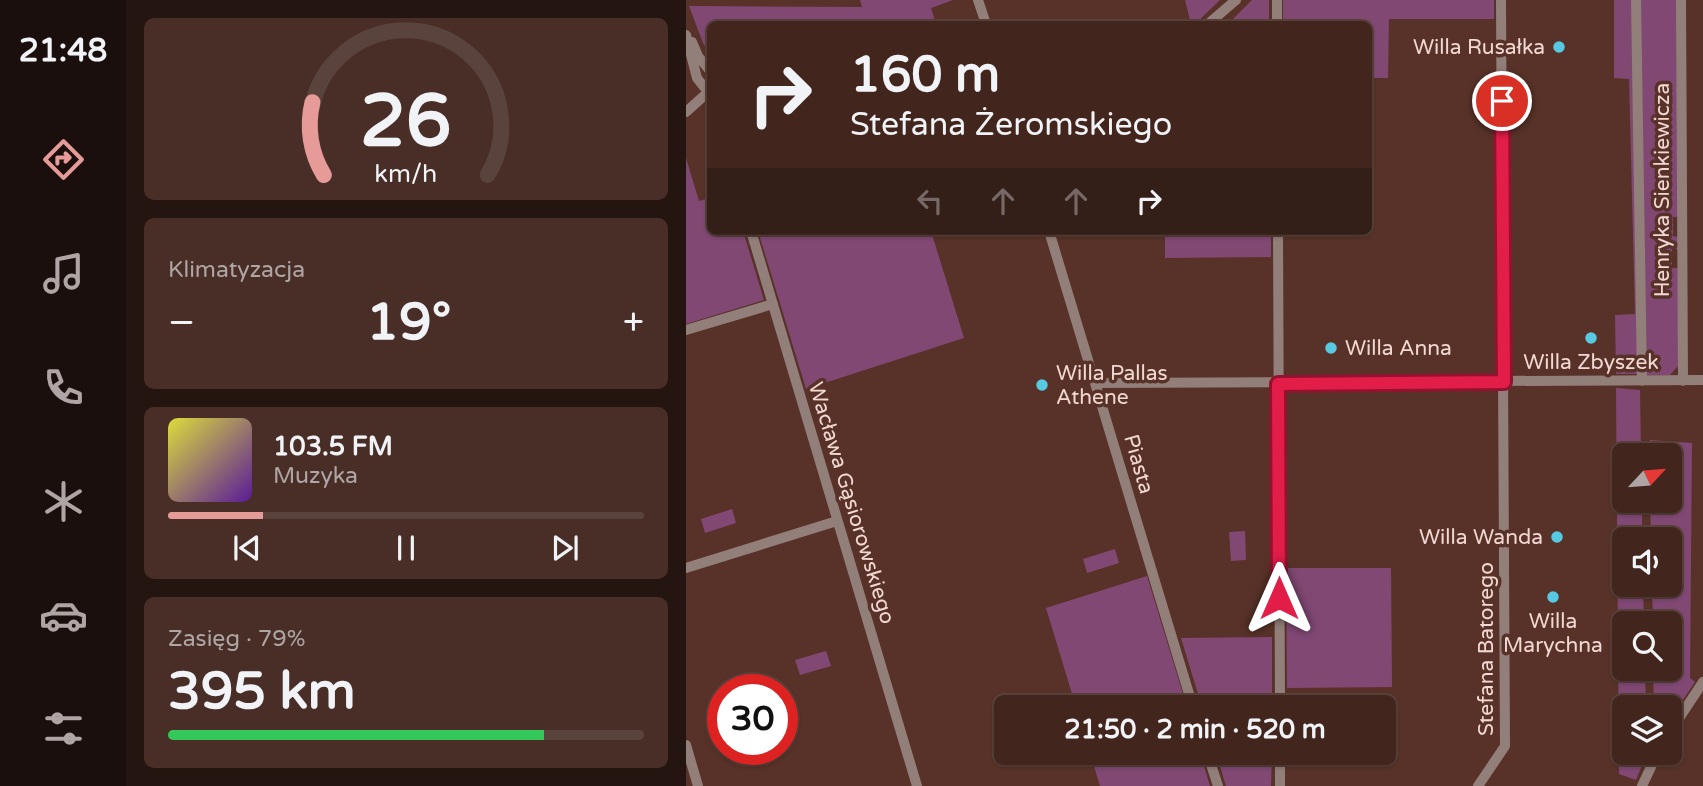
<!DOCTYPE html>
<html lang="pl">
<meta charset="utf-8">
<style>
:root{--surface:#42261e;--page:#492e27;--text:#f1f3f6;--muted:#aea5a4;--line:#5a433c;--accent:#e69b98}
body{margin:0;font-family:"Varela Round",sans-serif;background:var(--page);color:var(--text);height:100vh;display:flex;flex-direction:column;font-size:26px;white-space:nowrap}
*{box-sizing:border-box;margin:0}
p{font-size:23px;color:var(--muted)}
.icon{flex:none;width:38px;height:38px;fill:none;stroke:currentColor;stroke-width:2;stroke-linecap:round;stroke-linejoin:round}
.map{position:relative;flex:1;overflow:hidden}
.panel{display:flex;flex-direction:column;gap:18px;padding:18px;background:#241510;width:560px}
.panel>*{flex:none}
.hud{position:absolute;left:21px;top:21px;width:665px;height:214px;border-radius:10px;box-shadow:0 2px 5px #0004,0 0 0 2px var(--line);background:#42261e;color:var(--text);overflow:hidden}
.needle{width:46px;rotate:64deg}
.controls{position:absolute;left:926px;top:443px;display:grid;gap:14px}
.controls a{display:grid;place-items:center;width:70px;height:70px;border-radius:10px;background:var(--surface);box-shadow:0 2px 5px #0004,0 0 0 2px var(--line);font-size:35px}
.speed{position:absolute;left:21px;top:674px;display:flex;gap:14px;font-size:35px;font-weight:700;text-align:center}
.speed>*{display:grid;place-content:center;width:91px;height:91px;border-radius:50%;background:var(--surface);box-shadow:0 2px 5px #0004,0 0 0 2px var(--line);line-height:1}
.speed .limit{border:10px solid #d22;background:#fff;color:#111}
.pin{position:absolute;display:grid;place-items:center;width:60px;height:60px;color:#fff;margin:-30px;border:4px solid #fff;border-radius:50%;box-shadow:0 2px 7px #0007}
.me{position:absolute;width:77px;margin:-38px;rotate:0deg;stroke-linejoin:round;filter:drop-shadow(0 0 5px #0008)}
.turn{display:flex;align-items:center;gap:24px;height:147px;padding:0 28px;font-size:32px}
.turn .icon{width:91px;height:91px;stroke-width:2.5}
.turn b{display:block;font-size:49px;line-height:60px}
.lanes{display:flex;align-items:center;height:66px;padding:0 28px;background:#0003;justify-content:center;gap:35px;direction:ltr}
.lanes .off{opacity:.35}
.big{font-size:52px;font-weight:700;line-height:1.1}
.panel .tile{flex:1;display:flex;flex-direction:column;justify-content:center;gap:10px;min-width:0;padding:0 24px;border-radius:10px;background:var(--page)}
.panel .dial{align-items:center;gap:0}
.dial svg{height:182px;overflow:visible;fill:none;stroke:var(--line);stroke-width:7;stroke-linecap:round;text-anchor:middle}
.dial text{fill:var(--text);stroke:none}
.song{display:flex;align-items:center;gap:21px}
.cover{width:84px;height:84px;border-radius:10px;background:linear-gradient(135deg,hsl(60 70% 55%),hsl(270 70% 35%))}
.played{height:7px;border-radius:4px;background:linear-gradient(90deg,var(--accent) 20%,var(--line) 20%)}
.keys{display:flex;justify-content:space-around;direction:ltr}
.heat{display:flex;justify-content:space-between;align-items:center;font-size:38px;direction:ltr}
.charge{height:10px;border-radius:5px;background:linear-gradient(90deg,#34c759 79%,var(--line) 0)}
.trip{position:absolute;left:308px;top:695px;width:402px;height:70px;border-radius:10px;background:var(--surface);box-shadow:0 2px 5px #0004,0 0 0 2px var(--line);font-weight:700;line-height:70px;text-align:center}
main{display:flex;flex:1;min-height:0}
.menu{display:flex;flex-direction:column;width:126px;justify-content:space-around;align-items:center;background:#1a0f0c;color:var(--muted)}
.menu .icon{width:49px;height:49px}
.menu .selected{color:var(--accent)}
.menu b{font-size:32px;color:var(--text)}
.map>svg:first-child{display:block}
</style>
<main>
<nav class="menu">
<b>21:48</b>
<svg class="icon selected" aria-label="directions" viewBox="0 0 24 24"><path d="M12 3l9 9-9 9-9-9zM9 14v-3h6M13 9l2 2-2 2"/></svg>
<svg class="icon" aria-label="music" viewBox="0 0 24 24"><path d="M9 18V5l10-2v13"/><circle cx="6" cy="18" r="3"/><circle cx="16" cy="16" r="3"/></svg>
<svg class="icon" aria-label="phone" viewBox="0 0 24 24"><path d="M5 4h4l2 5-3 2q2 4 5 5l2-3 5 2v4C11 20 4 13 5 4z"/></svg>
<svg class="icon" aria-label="climate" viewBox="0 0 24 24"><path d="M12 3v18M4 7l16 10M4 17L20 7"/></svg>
<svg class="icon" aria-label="car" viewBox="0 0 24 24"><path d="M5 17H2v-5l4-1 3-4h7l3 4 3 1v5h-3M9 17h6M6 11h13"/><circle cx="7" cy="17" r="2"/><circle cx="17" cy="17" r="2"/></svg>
<svg class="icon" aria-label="filters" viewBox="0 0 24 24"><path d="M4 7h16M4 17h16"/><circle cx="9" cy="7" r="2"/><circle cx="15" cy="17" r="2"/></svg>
</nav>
<section class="panel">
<div class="tile dial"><svg viewBox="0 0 100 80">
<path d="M14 69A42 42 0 1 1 86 69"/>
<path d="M14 69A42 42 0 0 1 9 37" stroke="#e69b98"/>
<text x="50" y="56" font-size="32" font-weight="700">26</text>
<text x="50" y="72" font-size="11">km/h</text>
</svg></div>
<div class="tile"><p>Klimatyzacja</p>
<div class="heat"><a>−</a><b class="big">19°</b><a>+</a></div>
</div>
<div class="tile">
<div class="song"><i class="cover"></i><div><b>103.5 FM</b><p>Muzyka</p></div></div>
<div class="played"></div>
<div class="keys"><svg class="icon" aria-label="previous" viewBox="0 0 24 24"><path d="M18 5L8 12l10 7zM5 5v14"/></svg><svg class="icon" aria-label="pause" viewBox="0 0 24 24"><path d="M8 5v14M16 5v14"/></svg><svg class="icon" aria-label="next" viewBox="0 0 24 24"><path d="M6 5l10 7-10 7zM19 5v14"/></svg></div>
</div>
<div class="tile"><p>Zasięg · 79%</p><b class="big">395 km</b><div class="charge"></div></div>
</section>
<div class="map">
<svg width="1017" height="786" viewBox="0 0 1017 786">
<rect width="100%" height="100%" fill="#583228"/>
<path fill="#814874" d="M 174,0 L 267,0 L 245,8 L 250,24 L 24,24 L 24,55 L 17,43 L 3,6 L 176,7 Z
M 499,0 L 534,0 L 509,24 L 505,24 Z
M 566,0 L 583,0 L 583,24 L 542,24 Z
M 597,0 L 808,0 L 808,19 L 703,19 L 702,78 L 683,78 L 682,24 L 597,24 Z
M 928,0 L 947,0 L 954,374 L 930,374 L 929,315 L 949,314 L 943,79 L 928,78 Z
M 952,0 L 991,0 L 992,217 L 987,217 L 987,236 L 992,237 L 992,249 L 986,249 L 986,268 L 992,268 L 993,365 L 984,375 L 960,375 Z
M 0,158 L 13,201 L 24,198 L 24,231 L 57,231 L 78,300 L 0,324 Z
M 72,231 L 245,231 L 278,338 L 120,389 Z
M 479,231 L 585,231 L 585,257 L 479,258 Z
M 930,388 L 954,390 L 955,455 L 938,455 L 938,500 L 956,501 L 956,539 L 938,539 L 938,584 L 957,585 L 958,623 L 938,623 L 938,668 L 959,669 L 960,707 L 938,707 L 938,752 L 961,753 L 950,780 L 933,774 Z
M 964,440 L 1006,443 L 1004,678 L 1009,682 L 984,719 L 984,707 L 968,707 L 967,669 L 984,668 L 984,623 L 967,623 L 966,585 L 984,584 L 984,539 L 965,539 L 964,501 L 984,500 L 984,455 L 964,455 Z
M 46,509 L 50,523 L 19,533 L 15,519 Z
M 559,531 L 560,560 L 545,561 L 543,532 Z
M 429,549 L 433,563 L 401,573 L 397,559 Z
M 600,568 L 705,568 L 706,687 L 601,688 Z
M 461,576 L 501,707 L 390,707 L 360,608 Z
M 586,637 L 586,707 L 516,707 L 495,638 Z
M 140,651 L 145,666 L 114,675 L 109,660 Z
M 404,753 L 514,753 L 524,786 L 414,786 Z
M 530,753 L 586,753 L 585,786 L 540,786 Z"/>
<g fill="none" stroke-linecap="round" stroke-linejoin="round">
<path stroke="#937f7a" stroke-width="10" d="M 292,0 L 300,24
M 591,0 L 591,24
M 950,0 L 956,381
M 995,0 L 997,381
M 522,24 L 550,0
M 0,35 L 11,78 L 18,87
M 6,42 L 12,56 L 24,71
M 0,112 L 20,94
M 65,231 L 231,786
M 363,231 L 507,707
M 592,231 L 594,707
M 0,330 L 87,304
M 409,383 L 1017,380
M 0,568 L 151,521
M 984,732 L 1017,682
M 0,745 L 12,786
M 521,752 L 532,786
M 594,752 L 594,786
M 792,786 L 819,746 L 815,0
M 956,786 L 972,752"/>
</g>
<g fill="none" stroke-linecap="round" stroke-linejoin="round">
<g stroke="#92132f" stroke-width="18">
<path id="route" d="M 593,598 L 592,384 L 818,382 L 816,101"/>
</g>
<use href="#route" stroke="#e11d48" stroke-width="12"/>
</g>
<g fill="#58c9e3" stroke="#583228" stroke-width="2.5">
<circle cx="873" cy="47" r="7"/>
<circle cx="905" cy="338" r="7"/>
<circle cx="645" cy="348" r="7"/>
<circle cx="356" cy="385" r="7"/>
<circle cx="871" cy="537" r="7"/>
<circle cx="867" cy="597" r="7"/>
</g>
<g text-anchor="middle" stroke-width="7" stroke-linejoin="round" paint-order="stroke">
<g font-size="21" fill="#f1d8d2" stroke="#583228" text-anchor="end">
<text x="859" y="54">Willa Rusałka</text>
<text x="659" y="355" text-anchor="start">Willa Anna</text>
<text x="905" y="369" text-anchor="middle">Willa Zbyszek</text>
<text x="370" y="380" text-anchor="start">Willa Pallas<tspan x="370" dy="24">Athene</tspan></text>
<text x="857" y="544">Willa Wanda</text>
<text x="867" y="628" text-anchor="middle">Willa<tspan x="867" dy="24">Marychna</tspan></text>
</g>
<g font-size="21" fill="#f1d8d2" stroke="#583228">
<text transform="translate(976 190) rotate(-90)" y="7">Henryka Sienkiewicza</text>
<text transform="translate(453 464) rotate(74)" y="7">Piasta</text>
<text transform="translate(166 503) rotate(73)" y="7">Wacława Gąsiorowskiego</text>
<text transform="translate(800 649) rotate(-90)" y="7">Stefana Batorego</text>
</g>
</g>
</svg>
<div class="controls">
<a><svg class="needle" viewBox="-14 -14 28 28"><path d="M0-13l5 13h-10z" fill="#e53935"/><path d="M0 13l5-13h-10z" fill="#aea5a4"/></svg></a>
<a><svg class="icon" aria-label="sound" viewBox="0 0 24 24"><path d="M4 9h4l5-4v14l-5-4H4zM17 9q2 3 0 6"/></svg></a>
<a><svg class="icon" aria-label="search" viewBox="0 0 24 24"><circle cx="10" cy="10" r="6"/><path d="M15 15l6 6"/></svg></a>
<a><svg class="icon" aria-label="layers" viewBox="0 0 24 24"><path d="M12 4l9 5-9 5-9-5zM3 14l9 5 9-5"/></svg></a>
</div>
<div class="speed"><div class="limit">30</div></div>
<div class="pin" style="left:816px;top:101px;background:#d93025"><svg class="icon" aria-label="arrive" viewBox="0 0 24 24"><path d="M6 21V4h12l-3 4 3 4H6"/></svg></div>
<svg class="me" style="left:593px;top:598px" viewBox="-20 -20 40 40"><path d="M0-17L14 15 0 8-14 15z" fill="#e11d48" stroke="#fff" stroke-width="4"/></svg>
<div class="trip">21:50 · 2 min · 520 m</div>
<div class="hud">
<div class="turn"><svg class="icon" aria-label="right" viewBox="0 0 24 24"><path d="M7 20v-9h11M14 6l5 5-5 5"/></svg><div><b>160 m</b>Stefana Żeromskiego</div></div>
<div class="lanes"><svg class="icon off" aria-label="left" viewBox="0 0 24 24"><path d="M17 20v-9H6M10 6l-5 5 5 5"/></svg><svg class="icon off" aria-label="ahead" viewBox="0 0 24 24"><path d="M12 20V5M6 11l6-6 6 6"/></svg><svg class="icon off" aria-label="ahead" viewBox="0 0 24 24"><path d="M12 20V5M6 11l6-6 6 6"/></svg><svg class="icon" aria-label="right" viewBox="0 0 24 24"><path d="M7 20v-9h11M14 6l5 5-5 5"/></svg></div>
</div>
</div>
</main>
